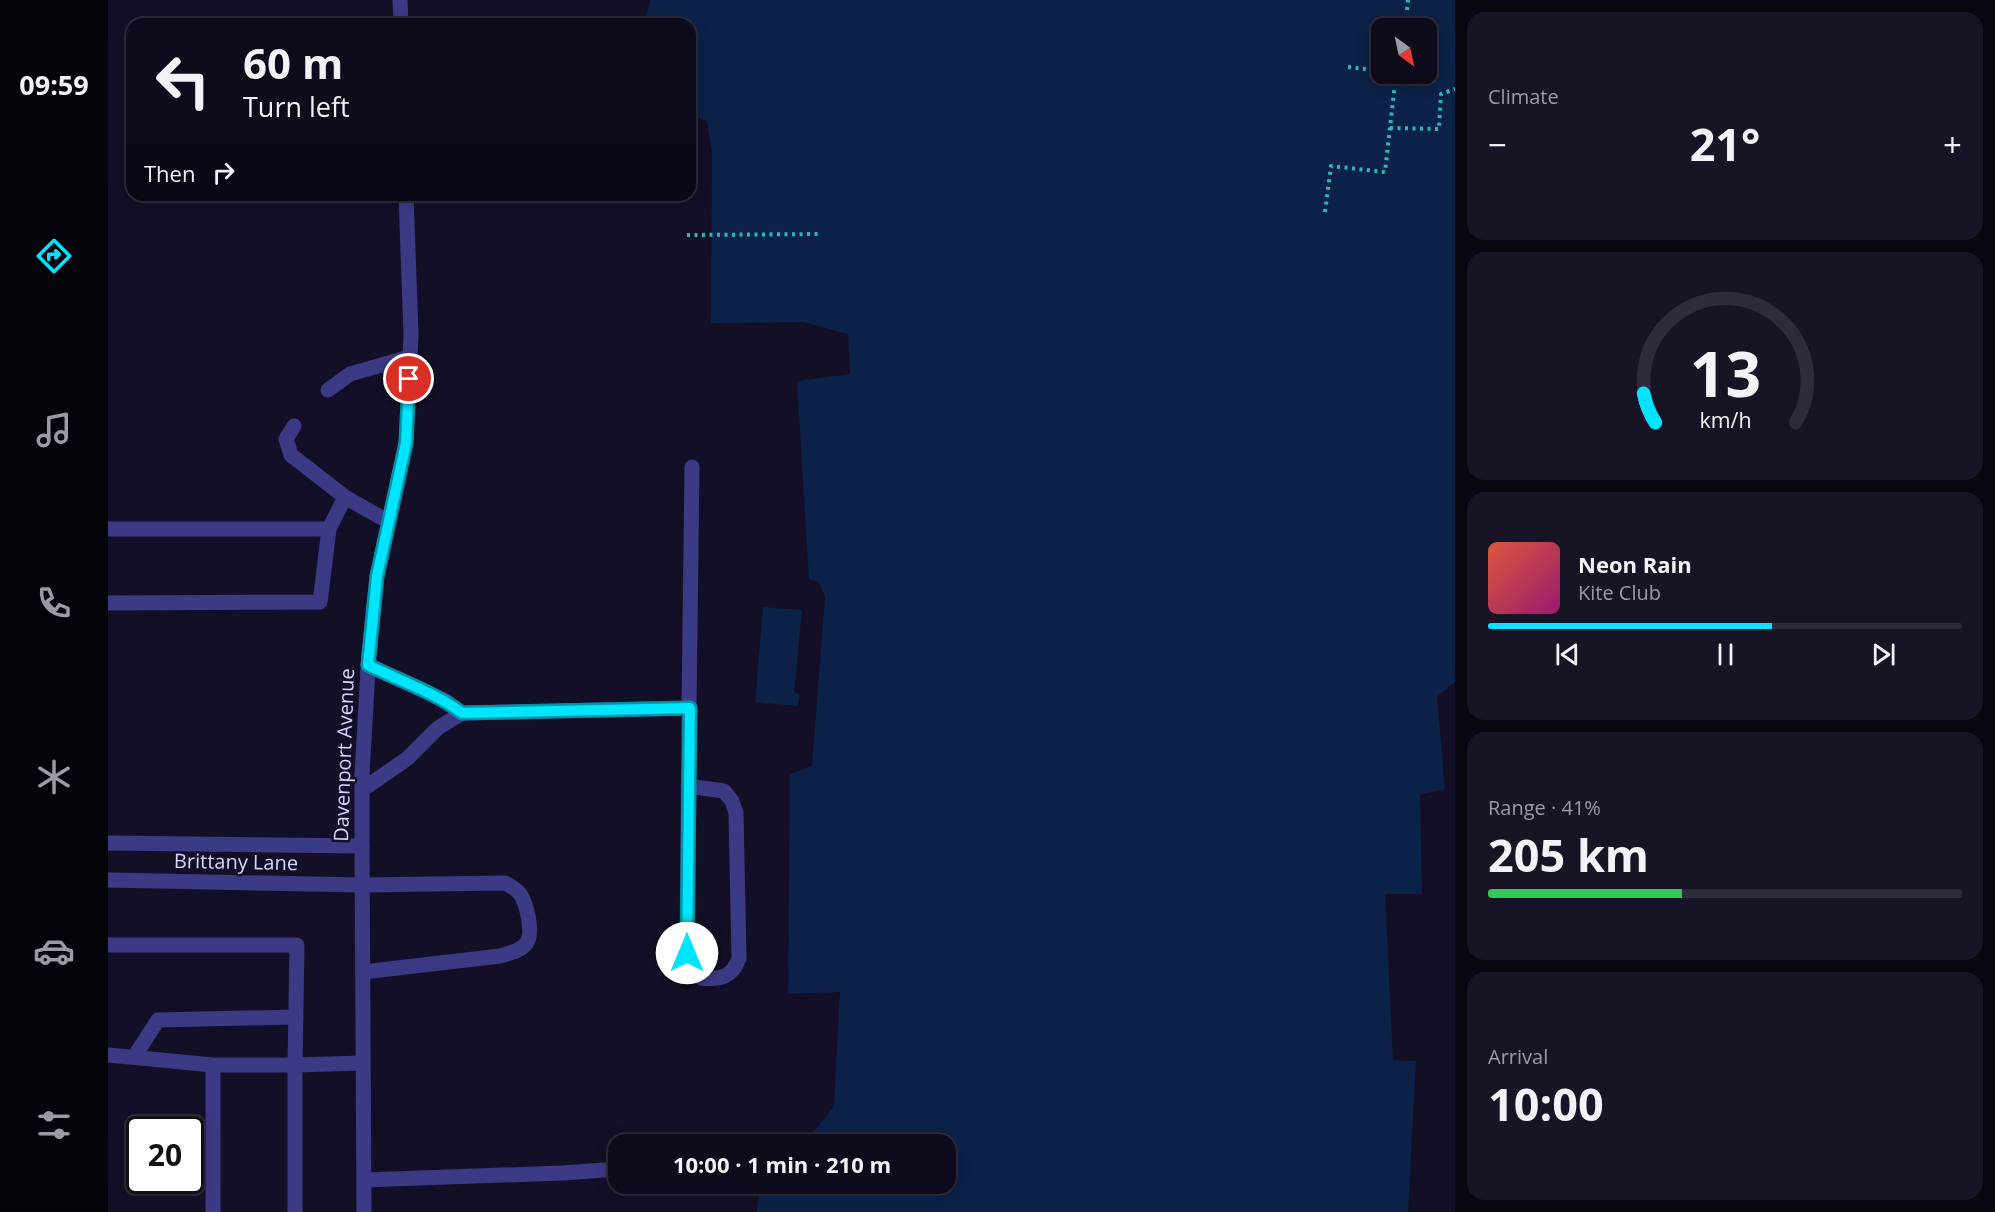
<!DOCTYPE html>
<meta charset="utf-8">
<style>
:root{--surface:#0e0b1c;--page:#171425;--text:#f1f3f6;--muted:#9b9ba3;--line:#2e2b3b;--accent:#00e5ff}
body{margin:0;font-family:"Open Sans",sans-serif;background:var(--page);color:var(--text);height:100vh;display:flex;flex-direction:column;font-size:22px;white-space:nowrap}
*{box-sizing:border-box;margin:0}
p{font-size:20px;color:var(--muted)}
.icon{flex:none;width:33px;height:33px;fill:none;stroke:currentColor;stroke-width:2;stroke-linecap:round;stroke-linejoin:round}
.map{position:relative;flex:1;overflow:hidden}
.panel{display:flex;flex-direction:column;gap:12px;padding:12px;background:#08060f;width:540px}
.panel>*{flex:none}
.hud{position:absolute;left:18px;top:18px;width:570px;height:183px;border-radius:18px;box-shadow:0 3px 15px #0003,0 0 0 2px var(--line);background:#0e0b1c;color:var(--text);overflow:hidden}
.needle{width:39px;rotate:147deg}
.tools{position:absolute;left:1263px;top:18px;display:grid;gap:12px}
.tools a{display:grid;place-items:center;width:66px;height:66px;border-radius:12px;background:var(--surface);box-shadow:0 3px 15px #0003,0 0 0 2px var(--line);font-size:30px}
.speed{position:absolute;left:18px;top:1116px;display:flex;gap:12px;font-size:30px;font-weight:700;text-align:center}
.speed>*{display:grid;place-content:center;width:78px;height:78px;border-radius:50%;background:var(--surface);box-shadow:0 3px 15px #0003,0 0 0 2px var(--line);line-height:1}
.speed .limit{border:3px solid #111;border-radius:9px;background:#fff;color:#111}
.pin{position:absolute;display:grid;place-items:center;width:51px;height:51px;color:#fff;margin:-26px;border:3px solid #fff;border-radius:50%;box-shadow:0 2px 6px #0007}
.me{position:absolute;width:66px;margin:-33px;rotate:0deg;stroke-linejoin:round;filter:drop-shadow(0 0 4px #0008)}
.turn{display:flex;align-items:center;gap:21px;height:126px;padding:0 18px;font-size:27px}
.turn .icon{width:78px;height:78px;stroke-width:2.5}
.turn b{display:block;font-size:42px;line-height:51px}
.then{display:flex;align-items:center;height:57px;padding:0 18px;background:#0003;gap:12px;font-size:22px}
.big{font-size:45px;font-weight:700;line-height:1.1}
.panel .card{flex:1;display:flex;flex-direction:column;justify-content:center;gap:9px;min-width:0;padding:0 21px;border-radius:18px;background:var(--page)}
.panel .dial{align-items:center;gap:0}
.dial svg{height:156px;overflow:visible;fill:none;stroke:var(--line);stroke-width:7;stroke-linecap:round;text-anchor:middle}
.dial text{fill:var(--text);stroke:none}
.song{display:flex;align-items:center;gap:18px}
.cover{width:72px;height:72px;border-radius:9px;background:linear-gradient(135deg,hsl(10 70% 55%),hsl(320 70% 35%))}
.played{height:6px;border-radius:3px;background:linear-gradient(90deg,var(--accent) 60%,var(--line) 60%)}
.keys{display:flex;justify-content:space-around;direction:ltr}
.heat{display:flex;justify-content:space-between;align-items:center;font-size:33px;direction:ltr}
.charge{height:9px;border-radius:4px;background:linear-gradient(90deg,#34c759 41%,var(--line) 0)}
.trip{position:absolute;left:500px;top:1134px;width:348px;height:60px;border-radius:18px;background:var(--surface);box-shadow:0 3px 15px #0003,0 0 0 2px var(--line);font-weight:700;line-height:60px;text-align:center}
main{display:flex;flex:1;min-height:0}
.dock{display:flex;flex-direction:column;width:108px;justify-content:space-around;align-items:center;background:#06040b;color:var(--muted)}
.dock .icon{width:42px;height:42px}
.dock .current{color:var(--accent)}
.dock b{font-size:27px;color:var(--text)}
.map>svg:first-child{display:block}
</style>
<main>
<nav class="dock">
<b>09:59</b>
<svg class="icon current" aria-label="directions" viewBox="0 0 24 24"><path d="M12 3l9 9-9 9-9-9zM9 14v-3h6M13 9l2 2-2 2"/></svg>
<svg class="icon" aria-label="music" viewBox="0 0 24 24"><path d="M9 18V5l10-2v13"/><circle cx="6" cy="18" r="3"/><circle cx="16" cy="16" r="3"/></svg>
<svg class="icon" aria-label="phone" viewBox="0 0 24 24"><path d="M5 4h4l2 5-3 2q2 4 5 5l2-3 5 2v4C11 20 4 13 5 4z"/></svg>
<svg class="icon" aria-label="climate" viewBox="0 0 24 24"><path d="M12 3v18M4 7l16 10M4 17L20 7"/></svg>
<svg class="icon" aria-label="car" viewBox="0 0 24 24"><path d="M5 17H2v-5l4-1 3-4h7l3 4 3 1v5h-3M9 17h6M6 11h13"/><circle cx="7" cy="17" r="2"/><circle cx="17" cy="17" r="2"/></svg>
<svg class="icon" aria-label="filters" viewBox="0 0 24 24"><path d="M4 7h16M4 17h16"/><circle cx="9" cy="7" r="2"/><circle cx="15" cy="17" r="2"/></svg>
</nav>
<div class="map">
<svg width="1347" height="1212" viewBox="0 0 1347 1212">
<rect width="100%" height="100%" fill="#130f26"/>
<path fill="#0c2248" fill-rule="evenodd" d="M 542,0 L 1347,0 L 1347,682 L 1329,696 L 1337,789 L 1312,795 L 1314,894 L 1277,894 L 1285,1060 L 1308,1061 L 1300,1212 L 649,1212 L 650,1197 L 674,1184 L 837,1184 L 837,1144 L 696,1144 L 726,1106 L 732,992 L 680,994 L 682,774 L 704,766 L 717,597 L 711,582 L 701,579 L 689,381 L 742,374 L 740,334 L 695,322 L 603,323 L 604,153 L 599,121 L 582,115 L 582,24 L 536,24 ZM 1274,28 L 1318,28 L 1318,74 L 1274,74 Z
M 655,607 L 694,610 L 686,693 L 692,694 L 690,706 L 647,702 Z"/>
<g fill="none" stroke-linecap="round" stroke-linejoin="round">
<path stroke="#2fb8b0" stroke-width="4" stroke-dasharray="3 4.5" stroke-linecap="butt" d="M 1299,10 L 1300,0
M 1240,67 L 1274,71
M 1282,128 L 1331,129 L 1333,94 L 1347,89
M 1217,212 L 1223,166 L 1277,172 L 1288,74
M 579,235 L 713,234"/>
<path stroke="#3d3a85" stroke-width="15" d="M 292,0 L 293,24
M 220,390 L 242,374 L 302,357
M 186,426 L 178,439 L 183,455 L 237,497 L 281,522
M 0,529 L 221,529
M 0,603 L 212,602 L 221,529 L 237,497
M 354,713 L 581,708 L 584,467
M 254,775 L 261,652 L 269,576 L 298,443 L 303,334 L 298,195
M 580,786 L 616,791 L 624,801 L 628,813 L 631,958 C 625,977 612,980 593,978 L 584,968 L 579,953 L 581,708
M 254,790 L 300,758 L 330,728 L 354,713 L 338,701 L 260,665
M 254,885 L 397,883 C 403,886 407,888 412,894 C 419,904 426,934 418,944 C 411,952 401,953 392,956 L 255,972
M 0,945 L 189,945 L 187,1065 L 105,1065 L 105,1212
M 0,1055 L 105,1065
M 26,1057 L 50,1020 L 188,1017
M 256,1180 L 455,1173 L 510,1169
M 187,1212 L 187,1065 L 255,1063"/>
<path stroke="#3d3a85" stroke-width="15" d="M 0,843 L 254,846 L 254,775
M 0,880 L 254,885"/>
<path stroke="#3d3a85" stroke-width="15" d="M 254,846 L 256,1212"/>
</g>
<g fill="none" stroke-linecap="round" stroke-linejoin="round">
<g stroke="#0095a6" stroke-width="15">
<path id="route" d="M 301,379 L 298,443 L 269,576 L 260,665 C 292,681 326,692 354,713 L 582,708 L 579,953"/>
</g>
<use href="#route" stroke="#00e5ff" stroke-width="10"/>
</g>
<g text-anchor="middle" stroke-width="5" stroke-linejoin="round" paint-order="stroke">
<g font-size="20" fill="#d9d4ff" stroke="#130f26">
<text transform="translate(236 755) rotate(-88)" y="7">Davenport Avenue</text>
<text transform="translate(128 862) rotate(1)" y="7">Brittany Lane</text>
</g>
</g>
</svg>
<div class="tools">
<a><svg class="needle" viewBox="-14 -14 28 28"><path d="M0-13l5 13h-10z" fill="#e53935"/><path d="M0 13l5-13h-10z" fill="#9b9ba3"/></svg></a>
</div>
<div class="speed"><div class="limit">20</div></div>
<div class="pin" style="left:301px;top:379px;background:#d93025"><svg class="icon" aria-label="arrive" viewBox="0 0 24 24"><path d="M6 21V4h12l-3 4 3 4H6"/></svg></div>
<svg class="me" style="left:579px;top:953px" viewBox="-20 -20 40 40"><circle r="19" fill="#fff"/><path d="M0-13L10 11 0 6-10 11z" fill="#00e5ff"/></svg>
<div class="trip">10:00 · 1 min · 210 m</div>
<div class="hud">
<div class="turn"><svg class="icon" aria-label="left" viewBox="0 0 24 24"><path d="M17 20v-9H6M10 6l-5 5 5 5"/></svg><div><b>60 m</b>Turn left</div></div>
<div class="then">Then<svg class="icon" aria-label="right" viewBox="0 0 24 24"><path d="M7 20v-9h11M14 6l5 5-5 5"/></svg></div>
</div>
</div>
<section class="panel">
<div class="card"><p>Climate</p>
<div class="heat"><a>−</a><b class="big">21°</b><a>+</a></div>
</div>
<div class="card dial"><svg viewBox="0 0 100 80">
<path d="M14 69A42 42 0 1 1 86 69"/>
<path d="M14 69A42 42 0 0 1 8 54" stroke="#00e5ff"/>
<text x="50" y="56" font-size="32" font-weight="700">13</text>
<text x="50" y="72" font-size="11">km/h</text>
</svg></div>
<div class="card">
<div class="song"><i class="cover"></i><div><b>Neon Rain</b><p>Kite Club</p></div></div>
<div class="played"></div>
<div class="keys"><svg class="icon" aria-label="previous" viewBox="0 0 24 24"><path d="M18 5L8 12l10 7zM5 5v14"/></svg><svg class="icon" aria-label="pause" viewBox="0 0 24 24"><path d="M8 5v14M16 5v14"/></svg><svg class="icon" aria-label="next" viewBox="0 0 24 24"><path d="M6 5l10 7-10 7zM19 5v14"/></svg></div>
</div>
<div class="card"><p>Range · 41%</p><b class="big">205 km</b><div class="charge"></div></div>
<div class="card"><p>Arrival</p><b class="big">10:00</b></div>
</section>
</main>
